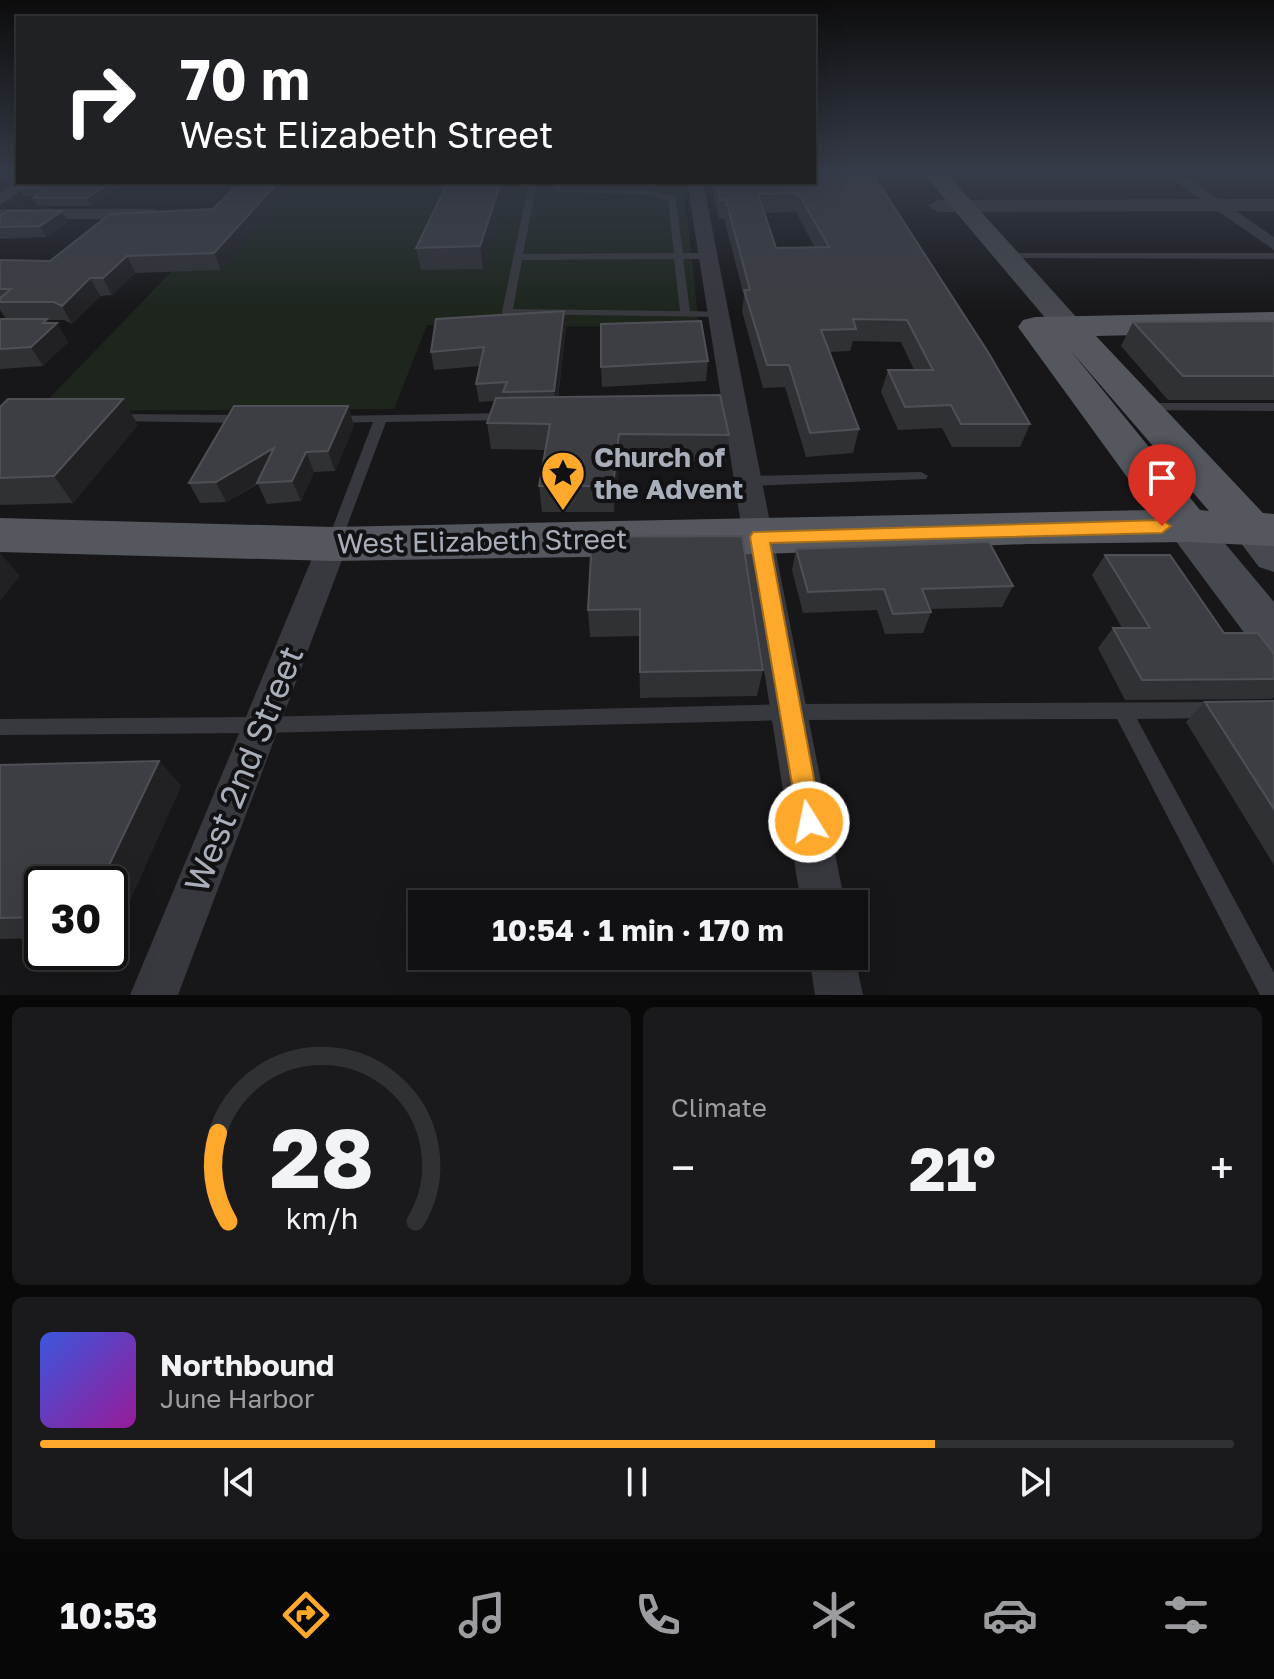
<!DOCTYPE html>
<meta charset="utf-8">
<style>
:root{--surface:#111113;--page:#1a1a1c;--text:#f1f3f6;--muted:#9c9da0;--line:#303133;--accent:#fea92b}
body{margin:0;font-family:"Golos Text",sans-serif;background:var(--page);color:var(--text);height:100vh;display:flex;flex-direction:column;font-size:30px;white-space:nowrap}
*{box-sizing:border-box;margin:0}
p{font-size:26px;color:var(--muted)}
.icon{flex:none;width:44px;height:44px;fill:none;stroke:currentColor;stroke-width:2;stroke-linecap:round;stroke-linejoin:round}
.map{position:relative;height:995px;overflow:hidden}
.sheet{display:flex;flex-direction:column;gap:12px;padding:12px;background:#09090a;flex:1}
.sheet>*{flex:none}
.guide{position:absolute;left:16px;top:16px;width:800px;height:168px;border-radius:0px;box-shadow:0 8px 32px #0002,0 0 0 2px var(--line);background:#202124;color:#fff;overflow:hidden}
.speed{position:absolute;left:24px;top:866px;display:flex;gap:16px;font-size:40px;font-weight:700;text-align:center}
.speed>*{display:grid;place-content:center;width:104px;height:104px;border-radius:50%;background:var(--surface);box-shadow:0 8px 32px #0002,0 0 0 2px var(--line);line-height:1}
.speed .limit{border:4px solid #111;border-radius:12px;background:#fff;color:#111}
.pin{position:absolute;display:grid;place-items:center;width:68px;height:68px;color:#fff;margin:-82px -34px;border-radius:50% 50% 50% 0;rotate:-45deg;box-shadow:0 0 8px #0007}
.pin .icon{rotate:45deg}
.me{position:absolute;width:88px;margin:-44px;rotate:350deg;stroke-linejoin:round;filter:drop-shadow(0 0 6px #0008)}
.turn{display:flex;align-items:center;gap:28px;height:168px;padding:0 32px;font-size:36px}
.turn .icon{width:104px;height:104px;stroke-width:2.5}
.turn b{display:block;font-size:56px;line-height:68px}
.big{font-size:60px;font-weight:700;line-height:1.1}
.sheet .widget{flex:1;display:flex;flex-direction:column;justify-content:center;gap:12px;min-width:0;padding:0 28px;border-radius:12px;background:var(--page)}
.sheet .dial{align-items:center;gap:0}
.dial svg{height:208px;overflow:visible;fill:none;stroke:var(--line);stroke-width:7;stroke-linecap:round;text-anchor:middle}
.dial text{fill:var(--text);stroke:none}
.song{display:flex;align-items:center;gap:24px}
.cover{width:96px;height:96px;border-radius:12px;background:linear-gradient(135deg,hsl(230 70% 55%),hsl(300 70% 35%))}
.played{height:8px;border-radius:4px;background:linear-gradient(90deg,var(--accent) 75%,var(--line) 75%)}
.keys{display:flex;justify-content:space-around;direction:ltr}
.heat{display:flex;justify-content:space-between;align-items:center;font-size:44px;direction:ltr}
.sheet .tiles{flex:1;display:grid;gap:12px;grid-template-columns:1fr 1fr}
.widget:last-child{grid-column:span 2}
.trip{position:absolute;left:408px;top:890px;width:460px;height:80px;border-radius:0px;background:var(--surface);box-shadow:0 8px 32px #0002,0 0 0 2px var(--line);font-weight:700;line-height:80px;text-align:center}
.tab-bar{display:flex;height:128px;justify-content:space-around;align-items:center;background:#070708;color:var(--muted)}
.tab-bar .icon{width:56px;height:56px}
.tab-bar .active{color:var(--accent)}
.tab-bar b{font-size:36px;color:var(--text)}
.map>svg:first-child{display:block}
</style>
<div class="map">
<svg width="1274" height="995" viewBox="0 0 1274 995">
<rect width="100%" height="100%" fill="#171719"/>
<path fill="#1d251d" d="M 258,182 L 684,182 L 699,328 L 427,325 L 394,409 L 37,411 Z"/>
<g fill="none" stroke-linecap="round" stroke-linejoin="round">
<path fill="#38393f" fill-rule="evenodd" d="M 529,182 L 537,182 L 523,254 L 674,253 L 668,200 L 643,194 L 557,192 L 553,190 L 552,182 L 560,182 L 561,188 L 643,190 L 675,196 L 683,253 L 709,253 L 714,256 L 709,259 L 683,259 L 690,311 L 719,312 L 723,313 L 723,317 L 503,314 L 502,312 ZM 674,259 L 680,311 L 513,309 L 522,260 Z
M 1007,253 L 1274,253 L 1274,259 L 1004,258 L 1004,254 Z
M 1146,403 L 1274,403 L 1274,411 L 1142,410 L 1140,407 L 1142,404 Z
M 508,413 L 512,414 L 514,417 L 512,420 L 386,422 L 341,542 L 339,546 L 329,546 L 327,542 L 373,422 L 336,423 L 332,422 L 330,419 L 332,416 Z
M 116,414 L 244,415 L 250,419 L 244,423 L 112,421 L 110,418 Z
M 921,472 L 928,476 L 926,479 L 750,486 L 743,481 L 750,476 Z
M 1215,702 L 1221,704 L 1224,710 L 1221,716 L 1215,718 L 1137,719 L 1274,973 L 1274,995 L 1260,995 L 1117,719 L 790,720 L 261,733 L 0,735 L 0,719 L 261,717 L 790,704 Z"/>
<path fill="#38393f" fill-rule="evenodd" d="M 1163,173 L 1180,173 L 1274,237 L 1274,250 Z
M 18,181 L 35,182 L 0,205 L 0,193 Z
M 687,182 L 703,182 L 845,904 L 801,904 Z
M 0,209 L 154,209 L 162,214 L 154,219 L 0,219 Z
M 333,533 L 344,536 L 348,544 L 178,995 L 130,995 L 318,544 L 322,536 Z
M 854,953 L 863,995 L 815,995 L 809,956 L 854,956 Z"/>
<path fill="#38393f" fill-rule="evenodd" d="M 1274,199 L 1274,211 L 938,212 L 928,206 L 938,200 Z"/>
<path fill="#46494f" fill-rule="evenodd" d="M 923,173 L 946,173 L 1079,320 L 1083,326 L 1079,332 L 1068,335 L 1057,332 Z
M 1187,511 L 1202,516 L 1274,602 L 1274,656 L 1257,650 L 1172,536 L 1166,526 L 1172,516 Z
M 1252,515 L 1267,519 L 1274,527 L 1274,572 L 1259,567 L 1231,530 L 1237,519 Z"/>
<path fill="#54575e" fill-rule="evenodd" d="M 1274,312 L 1274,332 L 1096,336 L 1263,513 L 1274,514 L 1274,546 L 1187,542 L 1028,544 L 760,554 L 333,561 L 0,552 L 0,518 L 333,527 L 1151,510 L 1018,327 L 1023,320 L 1035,317 ZM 1071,351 L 1209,511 L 1200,510 Z"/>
</g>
<path fill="#303135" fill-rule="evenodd" d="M 126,182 L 91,206 L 37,206 L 33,198 L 35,196 L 24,196 L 19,188 Z
M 510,182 L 483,269 L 421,270 L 416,248 Z
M 710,182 L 814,182 L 1030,424 L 1020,447 L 952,447 L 942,428 L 898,430 L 881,392 L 888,370 L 914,370 L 901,342 L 853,341 L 850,351 L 829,352 L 859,429 L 853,453 L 806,457 L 785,387 L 763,388 L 742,311 L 744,296 L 724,219 L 719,219 ZM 796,212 L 815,248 L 776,248 L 764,213 Z
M 213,209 L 221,270 L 135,273 L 112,295 L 100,296 L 72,324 L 64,320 L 48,320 L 49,323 L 57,323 L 68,342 L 43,366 L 0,369 L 0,319 L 6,319 L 0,310 L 0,260 L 50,261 Z
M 0,216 L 68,222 L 46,237 L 0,239 Z
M 564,311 L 566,328 L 558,398 L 729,435 L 726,462 L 620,460 L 614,512 L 542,512 L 539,486 L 545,450 L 491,449 L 487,423 L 495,401 L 479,402 L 476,384 L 480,366 L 434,370 L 431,352 Z
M 1274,321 L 1274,400 L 1168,400 L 1121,346 L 1133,322 Z
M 708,361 L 706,381 L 602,387 L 601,367 Z
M 348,406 L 354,426 L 335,471 L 314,472 L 301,501 L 267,504 L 258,484 L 226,502 L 200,503 L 189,483 Z
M 0,407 L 138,425 L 73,503 L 0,505 Z
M 592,537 L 763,670 L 757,696 L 640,698 L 639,636 L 590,637 L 588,610 Z
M 796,549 L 1013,586 L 1002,607 L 930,609 L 931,612 L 923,633 L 885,634 L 877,610 L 803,613 L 792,570 Z
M 1105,555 L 1224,633 L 1274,654 L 1274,697 L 1271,699 L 1125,700 L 1098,648 L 1113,628 L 1122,628 L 1092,575 Z
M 1274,701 L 1274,865 L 1186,722 L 1205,702 Z
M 159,761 L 181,786 L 114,936 L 110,936 L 110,884 L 42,884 L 42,938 L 0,939 L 0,765 Z"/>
<path fill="#212124" d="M 111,182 L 126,182 L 91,206 L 87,198 Z
M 278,182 L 296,182 L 221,270 L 214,253 Z
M 501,182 L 510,182 L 483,269 L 480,246 Z
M 62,211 L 68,222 L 46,237 L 40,226 Z
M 127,256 L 135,273 L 112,295 L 103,278 Z
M 90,278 L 100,296 L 72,324 L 62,306 Z
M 564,311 L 566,328 L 556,410 L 554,391 Z
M 47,319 L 52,327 L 57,323 L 68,342 L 43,366 L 31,347 L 43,323 Z
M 123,399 L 138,425 L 73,503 L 54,476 Z
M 348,406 L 354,426 L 335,471 L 328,451 Z
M 619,434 L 620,460 L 614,512 L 613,486 Z
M 274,448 L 282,469 L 226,502 L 216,482 Z
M 306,452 L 314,472 L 301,501 L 292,481 Z
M 0,553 L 20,576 L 0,601 Z
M 159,761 L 181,786 L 114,936 L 110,933 L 110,884 L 100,884 Z"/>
<path fill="#3d3e43" stroke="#4e5056" stroke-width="2" fill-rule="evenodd" d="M 814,173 L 872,173 L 988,352 L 1030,424 L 961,424 L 951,405 L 905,407 L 888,370 L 933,370 L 907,320 L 853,319 L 856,329 L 821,330 L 859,429 L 810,433 L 789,365 L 767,365 L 744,290 L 750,290 L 726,200 L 720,200 L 716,182 L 814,182 ZM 798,193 L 829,247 L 776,248 L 758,194 Z
M 30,182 L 111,182 L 87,198 L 33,198 L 47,188 L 19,188 Z
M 241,182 L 278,182 L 214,253 L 127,256 L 103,278 L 90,278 L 62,306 L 54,302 L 0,302 L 0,298 L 11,289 L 0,289 L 0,260 L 50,261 L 110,214 L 213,209 Z
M 448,182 L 501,182 L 480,246 L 416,248 Z
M 8,211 L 62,211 L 40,226 L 0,227 L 0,216 Z
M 564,311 L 554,391 L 503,392 L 507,382 L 476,384 L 484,347 L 431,352 L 436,319 Z
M 0,319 L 47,319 L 43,323 L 57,323 L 31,347 L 0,349 Z
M 701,321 L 708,361 L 601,367 L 601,324 Z
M 1274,321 L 1274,376 L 1183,376 L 1133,322 Z
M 720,395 L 729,435 L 619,434 L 613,486 L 539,486 L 550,424 L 487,423 L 496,398 Z
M 8,399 L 123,399 L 54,476 L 0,478 L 0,407 Z
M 234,406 L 348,406 L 328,451 L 306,452 L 292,481 L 257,483 L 274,448 L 216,482 L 189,483 Z
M 742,536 L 763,670 L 640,672 L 640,609 L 588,610 L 592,537 Z
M 989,542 L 1013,586 L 922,589 L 931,612 L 893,614 L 884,589 L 808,592 L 796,549 Z
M 1105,555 L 1170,555 L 1224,633 L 1258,633 L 1274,654 L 1274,679 L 1142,680 L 1113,628 L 1150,628 Z
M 1274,701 L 1274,809 L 1205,702 Z
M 159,761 L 100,884 L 42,884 L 42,917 L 0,918 L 0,765 Z"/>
<linearGradient id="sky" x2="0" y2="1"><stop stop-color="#0d0d0e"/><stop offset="0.55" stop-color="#363c49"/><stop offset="1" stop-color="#363c49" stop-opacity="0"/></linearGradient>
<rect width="1274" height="312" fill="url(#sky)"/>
<path fill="#fea92b" stroke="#a56e1c" stroke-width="2" d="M 1162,520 L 1171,526 L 1162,533 L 770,543 L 822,822 L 818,831 L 809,835 L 800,831 L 750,537 L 753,532 Z"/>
<defs>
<g id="sight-pin" transform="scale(2.3)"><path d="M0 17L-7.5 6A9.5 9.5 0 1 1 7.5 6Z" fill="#fea92b" stroke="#121214"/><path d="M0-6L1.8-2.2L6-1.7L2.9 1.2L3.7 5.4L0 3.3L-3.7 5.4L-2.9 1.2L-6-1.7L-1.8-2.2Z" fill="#111"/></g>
</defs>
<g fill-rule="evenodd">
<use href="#sight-pin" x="563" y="473"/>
</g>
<g text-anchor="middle" stroke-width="8" stroke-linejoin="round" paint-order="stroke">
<g font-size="28" font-weight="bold" fill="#a8afba" stroke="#121214" text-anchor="start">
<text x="594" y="467">Church of<tspan x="594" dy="32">the Advent</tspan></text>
</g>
<g font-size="28" fill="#a8afba" stroke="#121214">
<text transform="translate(482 541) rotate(-1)" y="10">West Elizabeth Street</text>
</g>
<g font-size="34" fill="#a8afba" stroke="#121214">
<text transform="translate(244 769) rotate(-68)" y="12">West 2nd Street</text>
</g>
</g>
</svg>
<div class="speed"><div class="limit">30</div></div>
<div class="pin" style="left:1162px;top:526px;background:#d93025"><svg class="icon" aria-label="arrive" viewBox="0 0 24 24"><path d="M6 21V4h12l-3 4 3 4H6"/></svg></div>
<svg class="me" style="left:809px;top:822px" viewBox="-20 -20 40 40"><circle r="17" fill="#fea92b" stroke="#fff" stroke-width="3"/><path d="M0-11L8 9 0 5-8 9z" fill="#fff"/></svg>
<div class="trip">10:54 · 1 min · 170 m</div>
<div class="guide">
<div class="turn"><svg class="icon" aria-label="right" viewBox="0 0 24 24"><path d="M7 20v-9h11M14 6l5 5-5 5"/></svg><div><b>70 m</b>West Elizabeth Street</div></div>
</div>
</div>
<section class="sheet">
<div class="tiles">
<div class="widget dial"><svg viewBox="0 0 100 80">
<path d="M14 69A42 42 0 1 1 86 69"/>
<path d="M14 69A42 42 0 0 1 10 35" stroke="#fea92b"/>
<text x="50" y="56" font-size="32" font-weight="700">28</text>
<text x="50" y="72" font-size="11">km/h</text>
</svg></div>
<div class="widget"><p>Climate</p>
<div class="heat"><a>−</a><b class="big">21°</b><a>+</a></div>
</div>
<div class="widget">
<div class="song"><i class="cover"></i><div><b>Northbound</b><p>June Harbor</p></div></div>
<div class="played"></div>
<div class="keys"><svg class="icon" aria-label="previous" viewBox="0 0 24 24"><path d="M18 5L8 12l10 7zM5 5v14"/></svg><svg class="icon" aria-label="pause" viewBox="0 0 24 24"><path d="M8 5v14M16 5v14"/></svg><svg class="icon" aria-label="next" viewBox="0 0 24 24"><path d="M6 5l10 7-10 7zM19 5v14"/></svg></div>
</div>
</div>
</section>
<nav class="tab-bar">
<b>10:53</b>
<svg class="icon active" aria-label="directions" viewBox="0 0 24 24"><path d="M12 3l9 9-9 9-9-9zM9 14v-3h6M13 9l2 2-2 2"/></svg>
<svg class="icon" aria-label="music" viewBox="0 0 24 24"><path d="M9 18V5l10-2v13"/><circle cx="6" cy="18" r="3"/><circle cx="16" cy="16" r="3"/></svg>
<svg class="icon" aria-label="phone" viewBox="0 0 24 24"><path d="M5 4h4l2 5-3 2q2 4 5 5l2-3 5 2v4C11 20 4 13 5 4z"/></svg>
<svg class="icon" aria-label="climate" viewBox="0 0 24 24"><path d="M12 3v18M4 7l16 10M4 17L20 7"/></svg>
<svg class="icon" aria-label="car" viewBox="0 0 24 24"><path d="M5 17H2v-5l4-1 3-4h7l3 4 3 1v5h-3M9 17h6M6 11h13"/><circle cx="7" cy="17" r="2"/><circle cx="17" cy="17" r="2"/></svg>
<svg class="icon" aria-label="filters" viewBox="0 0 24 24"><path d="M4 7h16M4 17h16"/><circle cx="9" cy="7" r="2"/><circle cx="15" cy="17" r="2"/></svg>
</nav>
